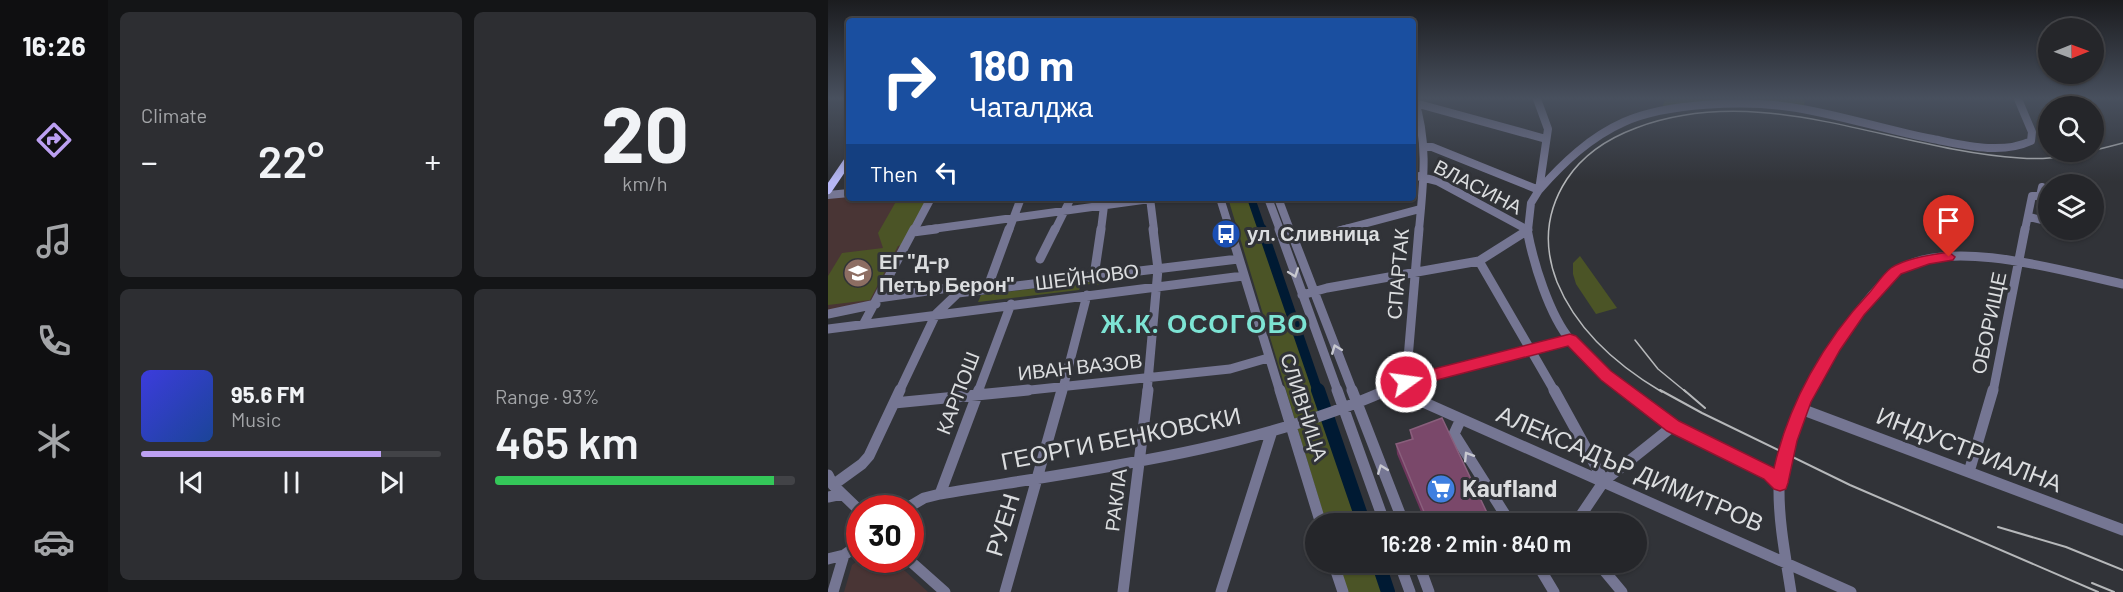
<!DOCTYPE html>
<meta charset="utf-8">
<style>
:root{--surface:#25262a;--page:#2d2e32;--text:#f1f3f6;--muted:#a3a5a8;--line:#424347;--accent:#bca0f2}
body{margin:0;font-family:Barlow,sans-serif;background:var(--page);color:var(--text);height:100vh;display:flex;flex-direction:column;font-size:22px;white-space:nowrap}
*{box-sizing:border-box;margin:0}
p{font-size:20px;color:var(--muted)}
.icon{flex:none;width:33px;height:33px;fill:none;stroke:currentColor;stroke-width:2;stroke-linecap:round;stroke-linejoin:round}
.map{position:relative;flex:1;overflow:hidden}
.panel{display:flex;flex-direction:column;gap:12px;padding:12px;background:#141517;width:720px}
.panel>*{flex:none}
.guide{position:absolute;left:18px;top:18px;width:570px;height:183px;border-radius:6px;box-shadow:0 2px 4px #0004,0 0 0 2px var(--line);background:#1a4fa0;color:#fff;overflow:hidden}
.needle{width:39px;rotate:89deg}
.controls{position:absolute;left:1210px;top:18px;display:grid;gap:12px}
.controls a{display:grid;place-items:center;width:66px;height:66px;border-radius:50%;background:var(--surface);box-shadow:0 2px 4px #0004,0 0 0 2px var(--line);font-size:30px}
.speed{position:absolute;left:18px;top:495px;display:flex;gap:12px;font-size:30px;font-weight:700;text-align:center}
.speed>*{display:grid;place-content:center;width:78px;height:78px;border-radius:50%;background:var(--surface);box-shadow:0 2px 4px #0004,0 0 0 2px var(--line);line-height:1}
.speed .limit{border:9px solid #d22;background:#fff;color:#111}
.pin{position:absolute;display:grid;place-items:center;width:51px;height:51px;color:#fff;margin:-62px -26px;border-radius:50% 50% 50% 0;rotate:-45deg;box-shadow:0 0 6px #0007}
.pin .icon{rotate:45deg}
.me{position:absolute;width:66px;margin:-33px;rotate:76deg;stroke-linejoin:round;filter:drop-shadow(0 0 4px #0008)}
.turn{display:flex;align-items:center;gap:21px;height:126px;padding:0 24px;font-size:27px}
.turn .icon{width:78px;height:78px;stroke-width:2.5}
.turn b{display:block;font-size:42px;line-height:51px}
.then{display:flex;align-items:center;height:57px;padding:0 24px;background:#0003;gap:12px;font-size:22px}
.big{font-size:45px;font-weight:600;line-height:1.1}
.panel .card{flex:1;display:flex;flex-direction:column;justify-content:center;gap:9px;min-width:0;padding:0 21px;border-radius:9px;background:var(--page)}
.panel .dial{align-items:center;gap:0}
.dial b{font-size:78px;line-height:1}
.song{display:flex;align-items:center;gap:18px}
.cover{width:72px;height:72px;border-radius:9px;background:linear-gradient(135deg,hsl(240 70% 55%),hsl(220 70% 35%))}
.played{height:6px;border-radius:3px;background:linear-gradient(90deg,var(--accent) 80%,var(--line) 80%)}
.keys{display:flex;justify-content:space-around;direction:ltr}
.heat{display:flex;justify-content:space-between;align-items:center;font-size:33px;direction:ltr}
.charge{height:9px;border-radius:4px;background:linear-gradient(90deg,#34c759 93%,var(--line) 0)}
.panel .tiles{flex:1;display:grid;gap:12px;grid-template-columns:repeat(2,1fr)}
.trip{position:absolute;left:477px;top:513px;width:342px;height:60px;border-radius:30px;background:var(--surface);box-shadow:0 2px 4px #0004,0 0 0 2px var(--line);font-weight:600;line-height:60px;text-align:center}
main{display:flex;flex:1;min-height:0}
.dock{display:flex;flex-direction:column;width:108px;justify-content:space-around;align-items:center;background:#0f0f11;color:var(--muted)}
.dock .icon{width:42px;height:42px}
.dock .active{color:var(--accent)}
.dock b{font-size:27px;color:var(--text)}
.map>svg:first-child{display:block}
</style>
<main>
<nav class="dock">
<b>16:26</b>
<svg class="icon active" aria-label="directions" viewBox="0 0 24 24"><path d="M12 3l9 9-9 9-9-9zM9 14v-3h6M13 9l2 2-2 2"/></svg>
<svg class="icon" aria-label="music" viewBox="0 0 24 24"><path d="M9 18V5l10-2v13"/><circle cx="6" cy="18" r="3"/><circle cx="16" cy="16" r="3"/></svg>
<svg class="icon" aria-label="phone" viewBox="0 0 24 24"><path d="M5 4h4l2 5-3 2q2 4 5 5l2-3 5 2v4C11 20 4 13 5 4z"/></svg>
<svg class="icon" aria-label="climate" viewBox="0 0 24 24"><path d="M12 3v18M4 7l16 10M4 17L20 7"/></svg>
<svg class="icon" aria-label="car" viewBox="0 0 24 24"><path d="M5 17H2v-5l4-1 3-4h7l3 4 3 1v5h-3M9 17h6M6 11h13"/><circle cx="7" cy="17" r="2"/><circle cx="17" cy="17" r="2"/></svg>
</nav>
<section class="panel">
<div class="tiles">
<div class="card"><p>Climate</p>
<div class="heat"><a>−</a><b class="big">22°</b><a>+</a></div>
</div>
<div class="card dial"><b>20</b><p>km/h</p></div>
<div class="card">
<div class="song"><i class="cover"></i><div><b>95.6 FM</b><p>Music</p></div></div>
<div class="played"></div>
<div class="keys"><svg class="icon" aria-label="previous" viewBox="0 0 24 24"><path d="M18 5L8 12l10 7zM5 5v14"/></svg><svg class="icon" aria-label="pause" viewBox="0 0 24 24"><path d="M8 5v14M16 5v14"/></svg><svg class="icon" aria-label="next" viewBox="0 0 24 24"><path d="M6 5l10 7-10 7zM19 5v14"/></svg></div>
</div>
<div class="card"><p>Range · 93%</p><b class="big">465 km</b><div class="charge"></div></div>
</div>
</section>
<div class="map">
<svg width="1295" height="592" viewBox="0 0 1295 592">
<rect width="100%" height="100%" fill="#313338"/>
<path fill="#493535" d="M 21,195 L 21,198 L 100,198 L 45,301 L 0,312 L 0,197 Z
M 32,559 L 65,560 L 100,592 L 16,592 L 24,565 Z"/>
<path fill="#4b5426" d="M 837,99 L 977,99 L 976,106 L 845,108 L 835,106 Z
M 70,198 L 100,198 L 75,245 L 70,246 L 42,300 L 0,305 L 0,276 L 14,253 L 55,248 L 50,233 Z
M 400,198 L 423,198 L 537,523 L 498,523 Z
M 752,256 L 789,308 L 768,314 L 748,284 L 745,274 L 745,263 Z
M 313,276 L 263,286 L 263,284 L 253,285 L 251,290 L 150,302 L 153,295 Z
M 510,563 L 550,563 L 560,592 L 519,592 Z"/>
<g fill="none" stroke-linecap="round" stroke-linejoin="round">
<path stroke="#001a33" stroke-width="8" d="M 423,198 L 434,230"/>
<path stroke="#001a33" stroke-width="10" d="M 434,229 L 490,392"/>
<path stroke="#001a33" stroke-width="14" d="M 490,390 L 536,524
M 550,562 L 560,592"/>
<path stroke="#757693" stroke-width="8" d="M 586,99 C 601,142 595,186 591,230
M 587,103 L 718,139
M 597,147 L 604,147 L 711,190
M 585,175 L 609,181 L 700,230
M 711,190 C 735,163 762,137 796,122 C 838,103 917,100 962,107 C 1010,114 1057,130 1105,139 C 1136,145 1173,155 1203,141 L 1204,132 L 1190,99
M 0,195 L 21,193
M 322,198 L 326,230
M 392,198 L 402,230
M 440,198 L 452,230
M 450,198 L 462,230
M 1202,217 L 1221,222
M 86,230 L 103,198
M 97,230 L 322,199
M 181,230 L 193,198
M 227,230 L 243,198
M 273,230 L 276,206
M 513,230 L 592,209
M 700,230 L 703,203 L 711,190 L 720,129 L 709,99
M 1197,230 L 1204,196 L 1212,196 L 1214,187"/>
<path stroke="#757693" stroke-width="9" d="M 402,229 L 452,392
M 451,229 L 510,392
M 462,229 L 525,392
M 699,229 C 705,262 721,315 743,341 C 759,360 780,376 798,392
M 85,232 L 108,229
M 503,233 L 519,229
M 212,259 L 227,229
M 651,261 L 727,392
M 266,276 L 273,229
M 159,289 L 181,229
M 474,295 L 499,288 L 651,261 L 700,230 L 698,229
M 50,298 L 135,286 L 130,293 L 410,259
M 0,314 L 48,304
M 36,323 L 86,229
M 0,329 L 415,276
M 578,382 L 591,229
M 563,388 L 572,392
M 71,392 L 108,314 L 130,293
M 150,392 L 183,304
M 184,392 L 402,369 L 440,358
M 234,392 L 259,295
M 319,392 L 330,269 L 325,229
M 556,392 L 578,382 L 742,340
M 980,392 C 996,359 1043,286 1074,268 C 1127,238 1238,272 1295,284
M 1165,392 L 1197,229"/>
<path stroke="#757693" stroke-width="11" d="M 452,390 L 493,524
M 509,390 L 557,524
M 524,390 L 576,524
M 568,390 L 1023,592
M 726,390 L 776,481
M 797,390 L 845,426 L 941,474 L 952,483
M 66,403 L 200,390
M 973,409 L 1295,530
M 632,421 L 626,434 L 683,524
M 1141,472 L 1165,390
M 0,475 L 5,485 L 32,511
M 5,485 L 34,464 L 41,456 L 72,390
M 112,494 L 151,390
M 0,497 L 14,494
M 79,508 L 96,498 L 112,494 C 258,470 423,451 559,390
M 747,524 L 776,481 L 845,426
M 0,559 L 16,555 L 32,544
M 81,560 L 117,592
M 505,562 L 515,592
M 571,562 L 582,592
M 590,562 L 601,592
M 708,562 L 726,592
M 769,562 L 794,592
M 5,592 L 16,555
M 177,592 L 234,390
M 295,592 L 320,390
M 393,592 L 444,431
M 963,592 C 958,559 951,525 951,491 C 952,457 966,421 981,390"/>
<path stroke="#b6b7f4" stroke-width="8" d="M 0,190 L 21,159"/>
<path stroke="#b6b8ba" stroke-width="1.5" d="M 807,340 L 830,369 L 858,392
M 834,392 C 790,366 749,331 729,282 C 715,246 718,211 739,179 C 755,155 781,138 808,128 C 935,80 1064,150 1192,158 C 1228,161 1261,152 1295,143"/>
<path stroke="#b6b8ba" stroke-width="2" d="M 832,390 L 874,413 L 1022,485 L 1270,592
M 856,390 L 877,408
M 1170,527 L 1238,547 L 1295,570
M 1264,583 L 1286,592"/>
</g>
<path fill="#6e365c" d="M 582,430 L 660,524 L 598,524 L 569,454 L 568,444 L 583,439 Z"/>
<path fill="#512d48" d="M 661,517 L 660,524 L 646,524 Z"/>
<path fill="#7a486a" stroke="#895f7c" stroke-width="1.5" d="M 614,418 L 661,517 L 646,524 L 601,524 L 568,444 L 585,439 L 582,430 Z"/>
<defs><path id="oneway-chevron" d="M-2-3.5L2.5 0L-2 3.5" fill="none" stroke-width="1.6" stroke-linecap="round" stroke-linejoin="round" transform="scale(1.5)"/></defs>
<g stroke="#c7c8d0">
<use href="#oneway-chevron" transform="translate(466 273) rotate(70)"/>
<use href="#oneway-chevron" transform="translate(508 349) rotate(-111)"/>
<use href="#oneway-chevron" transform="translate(640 456) rotate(-122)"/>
<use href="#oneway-chevron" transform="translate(554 469) rotate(-111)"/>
</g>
<linearGradient id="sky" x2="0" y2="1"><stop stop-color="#1b1c1f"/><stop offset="0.54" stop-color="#48505e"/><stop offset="1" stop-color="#48505e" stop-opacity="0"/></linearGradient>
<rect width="1295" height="182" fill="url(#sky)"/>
<path fill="#e11d48" stroke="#92132f" stroke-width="1.5" d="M 1121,252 L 1127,257 L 1125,260 L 1101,264 L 1073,274 L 1036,315 L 1012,350 L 983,402 L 969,441 L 960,483 L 958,489 L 952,491 L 946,489 L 936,479 L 839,431 L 773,380 L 740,346 L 578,388 L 572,386 L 570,382 L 572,378 L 578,376 L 742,334 L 748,336 L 783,371 L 851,421 L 946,468 C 961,402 996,341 1042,292 C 1048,285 1055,274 1063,268 C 1078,258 1103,255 1121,252 Z"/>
<defs>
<g id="bus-disc" transform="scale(1.5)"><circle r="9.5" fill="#1a4fb4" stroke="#313338"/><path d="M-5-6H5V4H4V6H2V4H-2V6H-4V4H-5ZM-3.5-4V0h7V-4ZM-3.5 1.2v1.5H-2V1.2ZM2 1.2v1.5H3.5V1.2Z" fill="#fff"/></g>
<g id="school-disc" transform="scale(1.5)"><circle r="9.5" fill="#8d6e63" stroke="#313338"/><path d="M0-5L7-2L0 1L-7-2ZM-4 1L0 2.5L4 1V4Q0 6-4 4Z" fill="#fff"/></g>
<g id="supermarket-disc" transform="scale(1.5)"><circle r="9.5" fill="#3f7fe0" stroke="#313338"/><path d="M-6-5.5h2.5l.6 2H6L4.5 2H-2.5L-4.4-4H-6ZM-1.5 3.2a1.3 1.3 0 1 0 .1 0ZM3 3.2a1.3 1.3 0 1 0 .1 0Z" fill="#fff"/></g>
</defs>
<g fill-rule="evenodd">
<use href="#bus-disc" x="398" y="234"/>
<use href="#school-disc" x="30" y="273"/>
<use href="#supermarket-disc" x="613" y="489"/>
</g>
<g text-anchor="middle" stroke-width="6" stroke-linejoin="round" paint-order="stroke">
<g font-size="20" fill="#dbdddf" stroke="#313338">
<text transform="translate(650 187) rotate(27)" y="7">ВЛАСИНА</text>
<text transform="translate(570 274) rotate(-85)" y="7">СПАРТАК</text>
<text transform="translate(259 277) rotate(-7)" y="7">ШЕЙНОВО</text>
<text transform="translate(1161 323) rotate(-78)" y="7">ОБОРИЩЕ</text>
<text transform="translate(252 367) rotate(-6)" y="7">ИВАН ВАЗОВ</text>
<text transform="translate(130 393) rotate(-69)" y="7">КАРПОШ</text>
<text transform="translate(476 407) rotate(72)" y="7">СЛИВНИЦА</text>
<text transform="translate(288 500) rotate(-83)" y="7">РАКЛА</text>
</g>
<g font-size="20" font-weight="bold" fill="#dbdddf" stroke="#313338" text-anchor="start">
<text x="419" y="241">ул. Сливница</text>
<text x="51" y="269">ЕГ "Д-р<tspan x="51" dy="23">Петър Берон"</tspan></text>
</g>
<g font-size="24" fill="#dbdddf" stroke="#313338">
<text transform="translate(293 439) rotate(-11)" y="8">ГЕОРГИ БЕНКОВСКИ</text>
<text transform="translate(1141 450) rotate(21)" y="8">ИНДУСТРИАЛНА</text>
<text transform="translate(802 469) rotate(23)" y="8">АЛЕКСАДЪР ДИМИТРОВ</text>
<text transform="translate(175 525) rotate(-73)" y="8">РУЕН</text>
</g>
<g font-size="24" font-weight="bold" fill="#dbdddf" stroke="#313338" text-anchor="start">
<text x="634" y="497">Kaufland</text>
</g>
<g font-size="26" font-weight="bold" letter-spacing="1.5" fill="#7de4d4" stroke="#313338">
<text x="377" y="333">Ж.К. ОСОГОВО</text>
</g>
</g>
</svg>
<div class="controls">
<a><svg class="needle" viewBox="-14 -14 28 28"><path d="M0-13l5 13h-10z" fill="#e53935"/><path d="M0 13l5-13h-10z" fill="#a3a5a8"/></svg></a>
<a><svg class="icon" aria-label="search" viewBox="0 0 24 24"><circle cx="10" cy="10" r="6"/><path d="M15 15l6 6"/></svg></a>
<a><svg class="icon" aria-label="layers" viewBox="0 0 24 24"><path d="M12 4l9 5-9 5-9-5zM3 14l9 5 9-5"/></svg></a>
</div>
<div class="speed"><div class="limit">30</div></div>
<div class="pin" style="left:1121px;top:257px;background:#d93025"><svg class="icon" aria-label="arrive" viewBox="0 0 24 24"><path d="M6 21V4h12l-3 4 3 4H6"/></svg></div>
<svg class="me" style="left:578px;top:382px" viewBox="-20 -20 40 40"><circle r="17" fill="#e11d48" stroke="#fff" stroke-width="3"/><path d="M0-11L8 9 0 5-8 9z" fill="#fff"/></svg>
<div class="trip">16:28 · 2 min · 840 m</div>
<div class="guide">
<div class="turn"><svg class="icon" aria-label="right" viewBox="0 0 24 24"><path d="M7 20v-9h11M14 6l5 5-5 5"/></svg><div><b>180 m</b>Чаталджа</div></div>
<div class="then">Then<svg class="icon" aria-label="left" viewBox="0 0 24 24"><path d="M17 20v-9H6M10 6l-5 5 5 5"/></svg></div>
</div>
</div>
</main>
